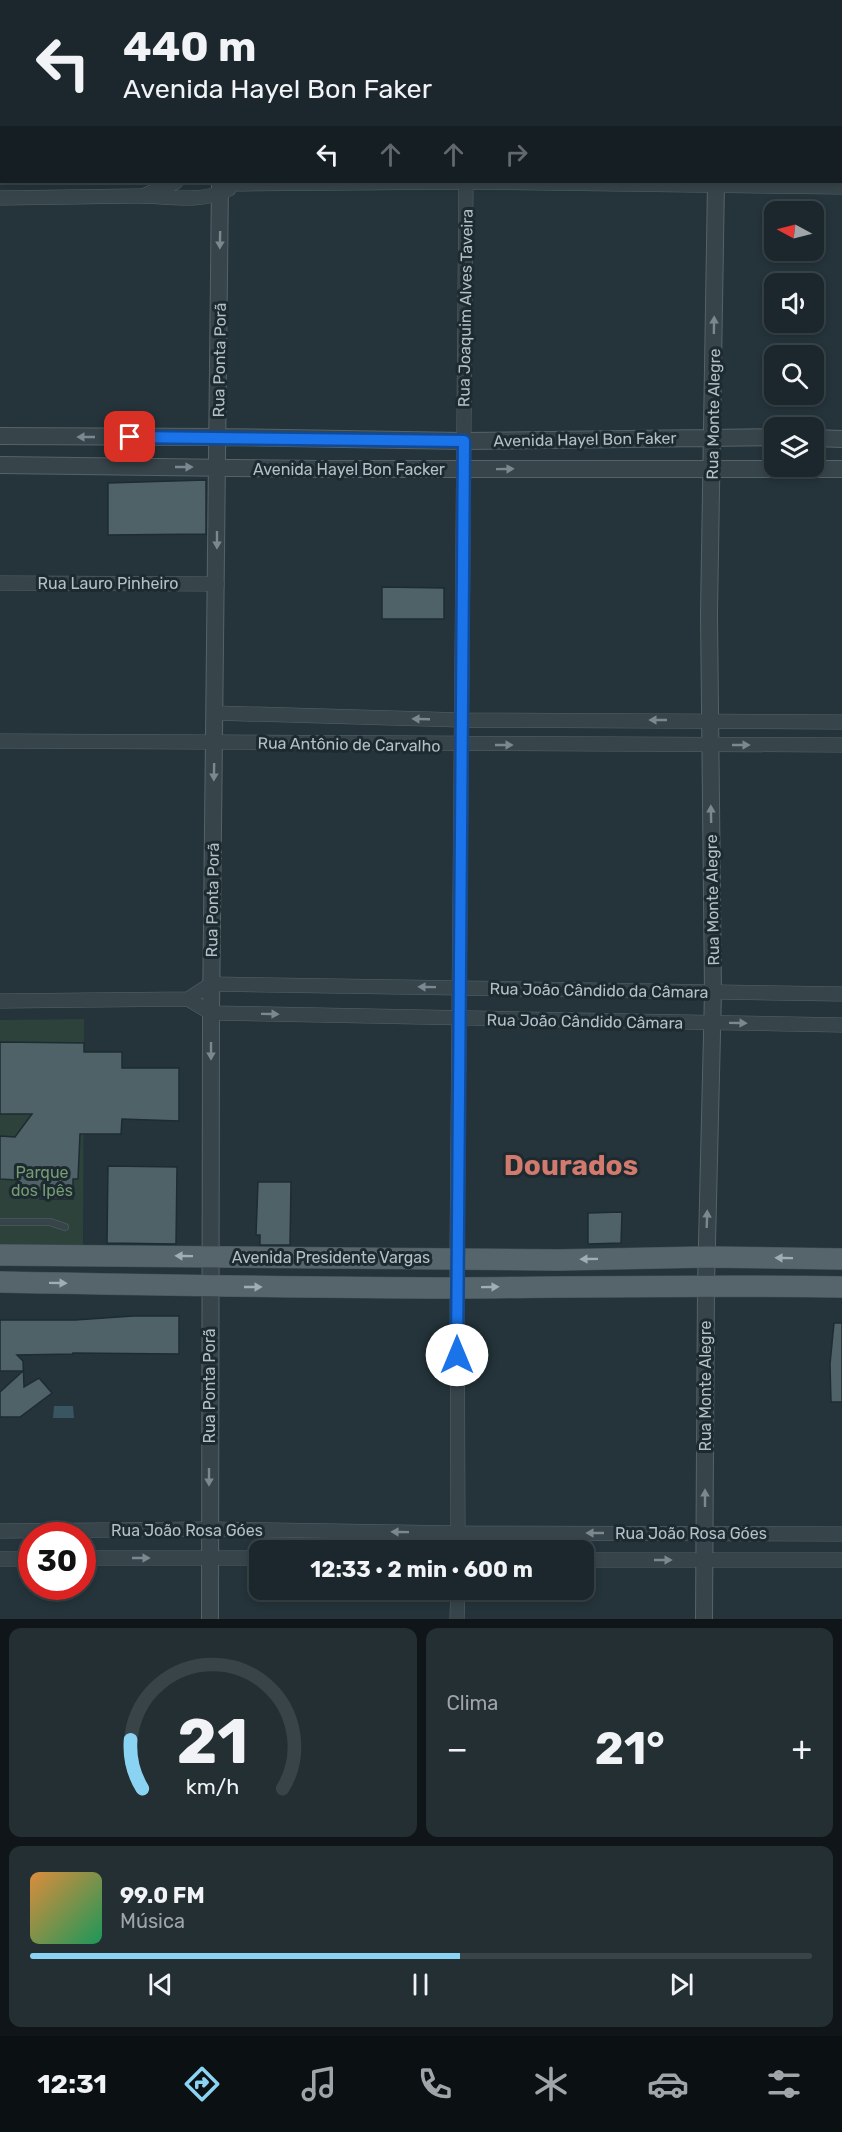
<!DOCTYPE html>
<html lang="pt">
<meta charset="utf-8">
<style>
:root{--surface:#1b272c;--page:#242f34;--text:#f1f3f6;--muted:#a0a5a9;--line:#394448;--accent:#8bd3f3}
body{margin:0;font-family:Rubik,sans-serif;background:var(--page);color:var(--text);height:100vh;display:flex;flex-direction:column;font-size:22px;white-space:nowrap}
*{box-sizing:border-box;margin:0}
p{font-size:20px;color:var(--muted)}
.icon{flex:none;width:33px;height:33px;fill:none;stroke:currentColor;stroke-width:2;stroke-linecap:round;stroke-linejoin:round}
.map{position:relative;height:1619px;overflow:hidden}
.sheet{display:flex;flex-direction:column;gap:9px;padding:9px;background:#0f1518;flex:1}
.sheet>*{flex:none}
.top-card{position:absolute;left:0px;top:0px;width:843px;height:183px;box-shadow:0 3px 9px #0003,0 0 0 2px var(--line);background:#1b272c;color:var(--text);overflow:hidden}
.needle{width:39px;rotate:277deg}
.controls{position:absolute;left:764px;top:201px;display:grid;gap:12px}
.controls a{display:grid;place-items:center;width:60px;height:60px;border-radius:12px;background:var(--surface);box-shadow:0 3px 9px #0003,0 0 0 2px var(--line);font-size:30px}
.speed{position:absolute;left:18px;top:1522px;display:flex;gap:12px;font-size:30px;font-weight:700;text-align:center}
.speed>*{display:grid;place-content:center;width:78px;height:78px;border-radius:50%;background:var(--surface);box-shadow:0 3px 9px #0003,0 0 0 2px var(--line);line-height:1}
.speed .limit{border:9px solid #d22;background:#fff;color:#111}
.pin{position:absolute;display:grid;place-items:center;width:51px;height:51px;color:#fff;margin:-26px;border-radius:12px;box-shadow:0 3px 9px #0006}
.me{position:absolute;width:66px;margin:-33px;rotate:0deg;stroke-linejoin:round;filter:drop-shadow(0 0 4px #0008)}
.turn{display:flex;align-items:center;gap:21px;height:126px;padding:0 24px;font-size:27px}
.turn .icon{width:78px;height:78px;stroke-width:2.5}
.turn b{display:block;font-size:42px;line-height:51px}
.lanes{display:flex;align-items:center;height:57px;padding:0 24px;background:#0003;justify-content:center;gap:30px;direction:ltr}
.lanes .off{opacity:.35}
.big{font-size:45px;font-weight:700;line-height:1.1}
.sheet .tile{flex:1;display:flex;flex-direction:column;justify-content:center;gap:9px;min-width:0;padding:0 21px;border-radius:12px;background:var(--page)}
.sheet .dial{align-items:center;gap:0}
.dial svg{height:156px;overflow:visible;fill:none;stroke:var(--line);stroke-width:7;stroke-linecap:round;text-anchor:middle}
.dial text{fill:var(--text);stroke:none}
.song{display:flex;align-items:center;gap:18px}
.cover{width:72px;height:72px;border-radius:9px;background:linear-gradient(135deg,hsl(30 70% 55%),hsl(150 70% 35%))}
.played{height:6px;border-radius:3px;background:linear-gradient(90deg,var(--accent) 55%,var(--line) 55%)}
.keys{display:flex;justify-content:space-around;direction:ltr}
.heat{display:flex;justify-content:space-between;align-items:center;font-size:33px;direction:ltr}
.sheet .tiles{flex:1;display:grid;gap:9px;grid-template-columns:1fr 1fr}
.tile:last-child{grid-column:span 2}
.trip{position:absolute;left:249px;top:1540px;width:345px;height:60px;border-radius:12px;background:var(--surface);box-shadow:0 3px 9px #0003,0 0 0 2px var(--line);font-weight:700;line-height:60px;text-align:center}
.tab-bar{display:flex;height:96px;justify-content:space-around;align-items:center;background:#0b1012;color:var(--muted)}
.tab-bar .icon{width:42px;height:42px}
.tab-bar .selected{color:var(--accent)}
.tab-bar b{font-size:27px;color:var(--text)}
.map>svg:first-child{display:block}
</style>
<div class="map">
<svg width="842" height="1619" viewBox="0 0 842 1619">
<rect width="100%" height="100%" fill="#24343a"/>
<path fill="#2c423b" d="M 84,1019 L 83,1247 L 0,1247 L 0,1020 Z"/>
<path fill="#385561" d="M 54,1406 L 73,1406 L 74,1418 L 53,1418 Z"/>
<path fill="#4f6268" stroke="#1e2c32" stroke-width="1.5" d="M 206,480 L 206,534 L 108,535 L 108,483 Z
M 382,587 L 444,588 L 444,619 L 382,619 Z
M 0,1042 L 84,1043 L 84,1052 L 122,1052 L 122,1068 L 179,1068 L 179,1121 L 122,1119 L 121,1134 L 80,1134 L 78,1179 L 73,1179 L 73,1199 L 40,1199 L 40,1191 L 27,1189 L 17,1180 L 0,1179 L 0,1136 L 15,1137 L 32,1114 L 0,1114 Z
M 108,1166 L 177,1167 L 176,1244 L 107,1243 Z
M 258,1182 L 291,1182 L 290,1245 L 260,1245 L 260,1235 L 256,1235 Z
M 622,1212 L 621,1243 L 588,1244 L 588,1213 Z
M 133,1316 L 179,1316 L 179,1354 L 73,1353 L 73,1354 L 17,1355 L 23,1361 L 24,1387 L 39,1378 L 52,1393 L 20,1417 L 0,1417 L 0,1392 L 23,1371 L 0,1371 L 0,1320 L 75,1320 Z
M 834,1323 L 842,1323 L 842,1402 L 831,1402 L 830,1364 Z"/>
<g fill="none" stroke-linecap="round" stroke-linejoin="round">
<g stroke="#556369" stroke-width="8">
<path id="service" d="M 0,1222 L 50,1222 L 65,1227"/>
</g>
<g stroke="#556369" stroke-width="15">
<path id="minor" d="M 462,0 L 462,2
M 232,182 L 239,184 L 466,182 L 842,187
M 145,195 L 176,182
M 0,198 C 46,197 92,197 138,196 C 168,196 201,204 229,189
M 0,583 L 217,584
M 215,713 L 461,720 L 842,722
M 0,741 L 842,745
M 188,999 L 211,984 L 842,994
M 0,1001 L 188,999 L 211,1013 L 842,1025
M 0,1531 L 209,1529 L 457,1533 L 842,1534
M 458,1551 L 457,1258 L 466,182
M 82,1558 L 260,1558
M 0,1559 L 32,1559
M 584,1560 L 842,1560
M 457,1619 L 458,1590"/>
</g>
<g stroke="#556369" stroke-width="18">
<path id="tertiary" d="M 214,0 L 214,2
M 718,2 L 718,0
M 0,436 L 218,437 L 464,441 L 774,437
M 813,438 L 842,439
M 0,465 L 321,469 L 842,469
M 210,1619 L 211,1013 L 220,182
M 704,1619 L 706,1285 L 713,992 L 709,614 L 716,182"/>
</g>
<g stroke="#435157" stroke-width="22">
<path id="primary" d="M 0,1255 L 558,1260 L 706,1257 L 842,1259
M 0,1282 C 152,1285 305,1288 457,1288 C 586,1287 714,1285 842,1287"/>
</g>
<use href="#service" stroke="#37454b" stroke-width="7"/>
<use href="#minor" stroke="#37454b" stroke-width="14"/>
<use href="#tertiary" stroke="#37454b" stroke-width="16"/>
<use href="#primary" stroke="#55656b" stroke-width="21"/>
</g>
<defs><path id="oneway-solid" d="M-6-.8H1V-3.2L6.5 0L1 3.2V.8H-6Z" transform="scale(1.5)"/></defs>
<g fill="#7b898f">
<use href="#oneway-solid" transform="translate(220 240) rotate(91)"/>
<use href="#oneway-solid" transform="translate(714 325) rotate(-89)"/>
<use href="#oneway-solid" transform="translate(86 437) rotate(180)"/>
<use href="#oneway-solid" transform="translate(184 467)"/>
<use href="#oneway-solid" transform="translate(505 469) rotate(-1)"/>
<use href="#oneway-solid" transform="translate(217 540) rotate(90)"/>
<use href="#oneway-solid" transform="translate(421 719) rotate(-178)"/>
<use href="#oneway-solid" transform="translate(658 720) rotate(-180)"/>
<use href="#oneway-solid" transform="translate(504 745)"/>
<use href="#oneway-solid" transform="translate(741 745)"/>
<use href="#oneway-solid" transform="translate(214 772) rotate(91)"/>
<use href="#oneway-solid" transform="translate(711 814) rotate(-91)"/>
<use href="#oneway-solid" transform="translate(427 987) rotate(-179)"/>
<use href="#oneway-solid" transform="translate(270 1014) rotate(1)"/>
<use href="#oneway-solid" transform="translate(738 1023) rotate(1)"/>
<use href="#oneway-solid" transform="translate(211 1051) rotate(90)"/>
<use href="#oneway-solid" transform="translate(707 1219) rotate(-88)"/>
<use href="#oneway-solid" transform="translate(209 1477) rotate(90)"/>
<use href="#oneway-solid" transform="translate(705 1498) rotate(-90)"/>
<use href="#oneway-solid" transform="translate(400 1532) rotate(-179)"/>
<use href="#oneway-solid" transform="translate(595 1533) rotate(180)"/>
<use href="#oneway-solid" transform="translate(141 1558)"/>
<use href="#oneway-solid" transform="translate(663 1560)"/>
</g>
<g fill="#a0aeb4">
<use href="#oneway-solid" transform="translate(184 1256) rotate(-179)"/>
<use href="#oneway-solid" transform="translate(784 1258) rotate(-179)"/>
<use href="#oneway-solid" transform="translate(589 1259) rotate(179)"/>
<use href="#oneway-solid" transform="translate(58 1283) rotate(1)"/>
<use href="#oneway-solid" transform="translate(253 1287)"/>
<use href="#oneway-solid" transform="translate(490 1287) rotate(-1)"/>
</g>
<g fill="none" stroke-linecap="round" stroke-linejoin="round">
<g stroke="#114b97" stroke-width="15">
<path id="route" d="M 130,437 L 464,441 L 457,1355"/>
</g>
<use href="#route" stroke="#1a73e8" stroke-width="10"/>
</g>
<g text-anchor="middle" stroke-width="6" stroke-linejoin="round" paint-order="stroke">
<g font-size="16" fill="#b3c0c6" stroke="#1d2a30">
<text transform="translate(465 308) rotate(-89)" y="6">Rua Joaquim Alves Taveira</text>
<text transform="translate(219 360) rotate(-89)" y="6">Rua Ponta Porã</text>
<text transform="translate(713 414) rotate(-89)" y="6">Rua Monte Alegre</text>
<text transform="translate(585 439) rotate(-1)" y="6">Avenida Hayel Bon Faker</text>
<text x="349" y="475">Avenida Hayel Bon Facker</text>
<text x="108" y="589">Rua Lauro Pinheiro</text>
<text transform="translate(349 744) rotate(1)" y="6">Rua Antônio de Carvalho</text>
<text transform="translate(212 900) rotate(-89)" y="6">Rua Ponta Porã</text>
<text transform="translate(712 900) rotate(-91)" y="6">Rua Monte Alegre</text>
<text transform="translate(599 990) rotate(1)" y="6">Rua João Cândido da Câmara</text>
<text transform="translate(585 1021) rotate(1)" y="6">Rua João Cândido Câmara</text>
<text x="331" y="1263">Avenida Presidente Vargas</text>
<text transform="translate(209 1386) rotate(-90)" y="6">Rua Ponta Porã</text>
<text transform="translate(705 1386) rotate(-90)" y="6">Rua Monte Alegre</text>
<text x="187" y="1536">Rua João Rosa Góes</text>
<text x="691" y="1539">Rua João Rosa Góes</text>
</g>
<g font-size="16" fill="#759b72" stroke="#1d2a30">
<text x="42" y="1178">Parque<tspan x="42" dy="18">dos Ipês</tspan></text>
</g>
<g font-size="28" font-weight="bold" fill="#d17a6d" stroke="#1d2a30">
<text x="571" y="1175">Dourados</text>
</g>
</g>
</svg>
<div class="controls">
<a><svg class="needle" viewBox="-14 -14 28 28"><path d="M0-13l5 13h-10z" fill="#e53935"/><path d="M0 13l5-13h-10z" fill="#a0a5a9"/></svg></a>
<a><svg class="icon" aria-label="sound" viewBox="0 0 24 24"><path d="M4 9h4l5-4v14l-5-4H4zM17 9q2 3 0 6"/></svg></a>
<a><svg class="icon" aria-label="search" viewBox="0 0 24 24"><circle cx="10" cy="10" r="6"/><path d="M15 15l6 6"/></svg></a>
<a><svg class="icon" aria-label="layers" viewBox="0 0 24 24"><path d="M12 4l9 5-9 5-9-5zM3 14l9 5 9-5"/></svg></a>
</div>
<div class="speed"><div class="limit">30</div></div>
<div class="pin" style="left:130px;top:437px;background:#d93025"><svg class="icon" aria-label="arrive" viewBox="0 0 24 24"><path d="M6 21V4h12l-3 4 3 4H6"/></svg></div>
<svg class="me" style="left:457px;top:1355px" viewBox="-20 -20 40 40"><circle r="19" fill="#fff"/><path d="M0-13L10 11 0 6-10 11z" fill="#1a73e8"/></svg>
<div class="trip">12:33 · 2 min · 600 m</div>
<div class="top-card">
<div class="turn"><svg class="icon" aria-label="left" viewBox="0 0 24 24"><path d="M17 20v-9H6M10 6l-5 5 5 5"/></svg><div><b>440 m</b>Avenida Hayel Bon Faker</div></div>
<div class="lanes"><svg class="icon" aria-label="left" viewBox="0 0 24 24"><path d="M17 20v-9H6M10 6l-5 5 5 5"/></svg><svg class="icon off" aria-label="ahead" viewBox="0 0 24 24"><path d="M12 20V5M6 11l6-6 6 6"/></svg><svg class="icon off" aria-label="ahead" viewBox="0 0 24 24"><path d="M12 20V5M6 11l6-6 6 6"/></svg><svg class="icon off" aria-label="right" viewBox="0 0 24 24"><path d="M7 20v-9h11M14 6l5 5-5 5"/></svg></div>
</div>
</div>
<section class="sheet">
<div class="tiles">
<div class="tile dial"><svg viewBox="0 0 100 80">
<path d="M14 69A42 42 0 1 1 86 69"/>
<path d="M14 69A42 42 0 0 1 8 44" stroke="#8bd3f3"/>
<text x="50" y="56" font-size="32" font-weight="700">21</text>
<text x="50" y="72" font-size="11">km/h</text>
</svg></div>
<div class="tile"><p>Clima</p>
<div class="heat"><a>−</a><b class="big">21°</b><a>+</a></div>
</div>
<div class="tile">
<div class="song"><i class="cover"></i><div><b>99.0 FM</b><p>Música</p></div></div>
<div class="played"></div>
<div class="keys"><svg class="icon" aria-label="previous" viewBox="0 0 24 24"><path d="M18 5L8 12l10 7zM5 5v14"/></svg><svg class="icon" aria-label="pause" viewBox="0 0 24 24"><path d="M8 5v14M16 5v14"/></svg><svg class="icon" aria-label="next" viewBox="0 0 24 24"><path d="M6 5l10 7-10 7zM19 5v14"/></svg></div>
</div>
</div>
</section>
<nav class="tab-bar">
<b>12:31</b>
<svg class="icon selected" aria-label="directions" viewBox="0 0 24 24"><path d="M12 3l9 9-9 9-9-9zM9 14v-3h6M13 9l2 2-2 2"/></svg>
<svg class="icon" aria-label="music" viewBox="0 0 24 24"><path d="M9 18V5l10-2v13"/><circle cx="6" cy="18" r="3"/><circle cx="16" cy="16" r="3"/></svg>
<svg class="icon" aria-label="phone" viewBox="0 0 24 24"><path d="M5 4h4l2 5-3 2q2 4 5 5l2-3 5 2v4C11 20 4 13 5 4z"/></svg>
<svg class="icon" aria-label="climate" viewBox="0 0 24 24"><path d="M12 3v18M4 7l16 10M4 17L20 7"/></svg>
<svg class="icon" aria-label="car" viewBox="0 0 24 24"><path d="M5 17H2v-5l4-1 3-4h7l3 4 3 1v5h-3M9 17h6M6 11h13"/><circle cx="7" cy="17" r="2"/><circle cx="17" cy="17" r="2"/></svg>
<svg class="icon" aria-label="filters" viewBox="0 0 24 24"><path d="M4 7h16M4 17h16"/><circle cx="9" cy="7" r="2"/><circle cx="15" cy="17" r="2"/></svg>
</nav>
